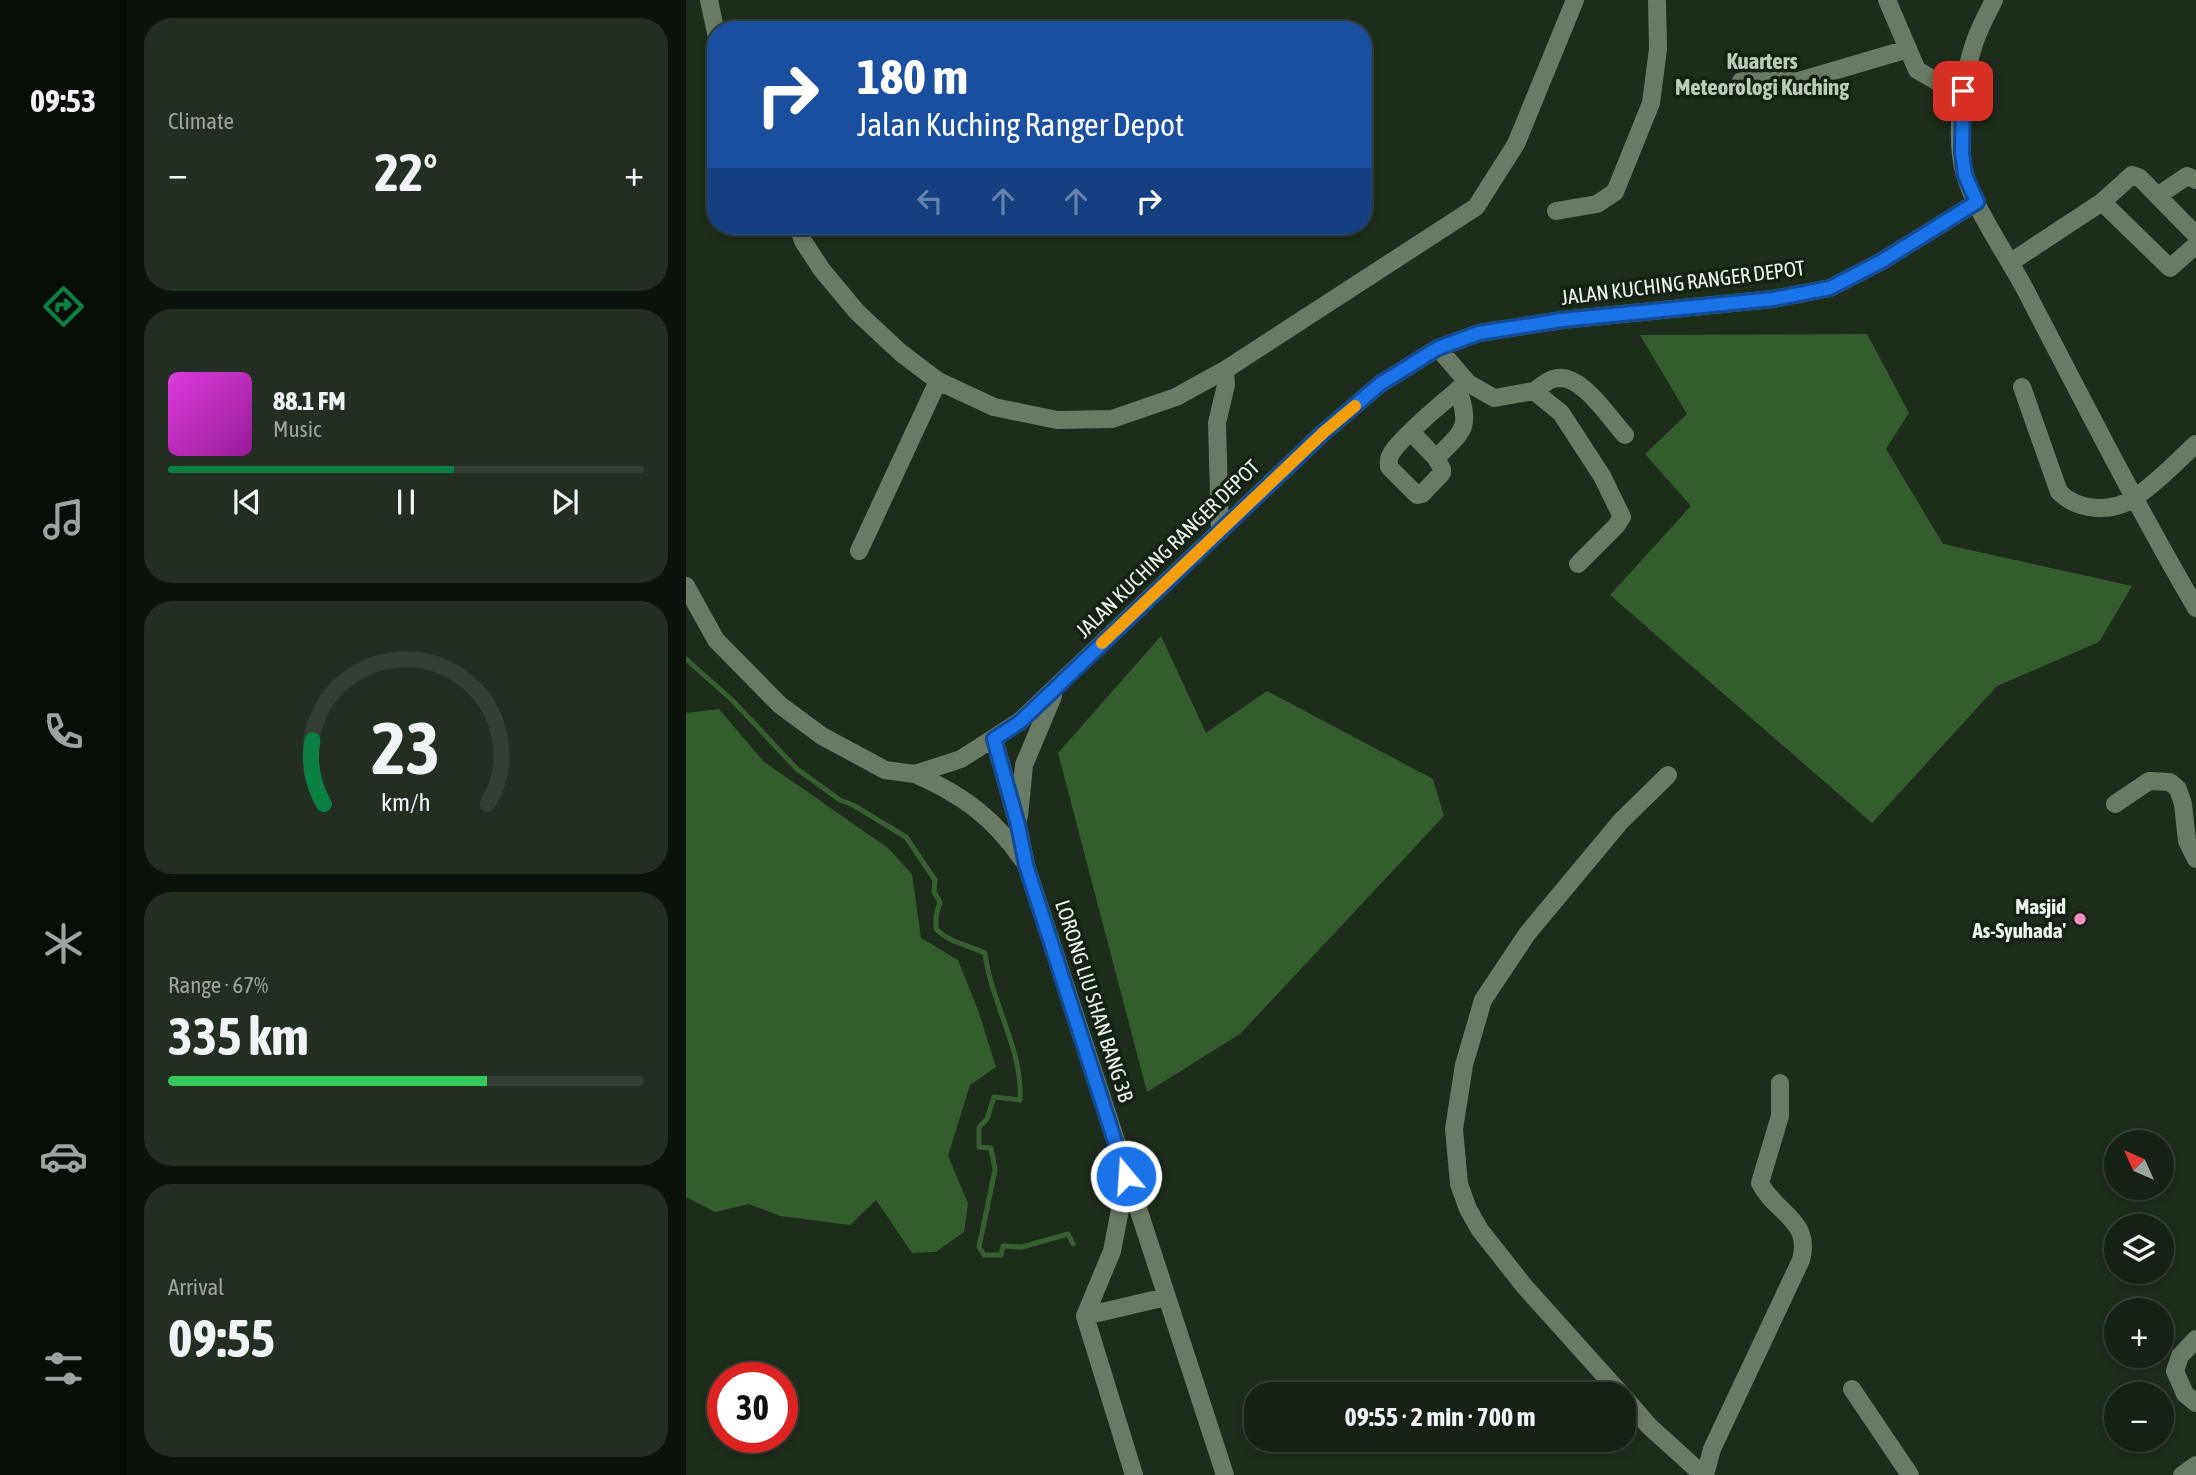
<!DOCTYPE html>
<meta charset="utf-8">
<style>
:root{--surface:#162115;--page:#232e22;--text:#f1f3f6;--muted:#9ea3a0;--line:#353e34;--accent:#0b8043}
body{margin:0;font-family:"Asap Condensed",sans-serif;background:var(--page);color:var(--text);height:100vh;display:flex;flex-direction:column;font-size:26px;white-space:nowrap}
*{box-sizing:border-box;margin:0}
p{font-size:23px;color:var(--muted)}
.icon{flex:none;width:38px;height:38px;fill:none;stroke:currentColor;stroke-width:2;stroke-linecap:round;stroke-linejoin:round}
.map{position:relative;flex:1;overflow:hidden}
.panel{display:flex;flex-direction:column;gap:18px;padding:18px;background:#0c120c;width:560px}
.panel>*{flex:none}
.banner{position:absolute;left:21px;top:21px;width:665px;height:214px;border-radius:28px;box-shadow:0 4px 10px #0003,0 0 0 2px var(--line);background:#1a4fa0;color:#fff;overflow:hidden}
.needle{width:46px;rotate:315deg}
.controls{position:absolute;left:1418px;top:1130px;display:grid;gap:14px}
.controls a{display:grid;place-items:center;width:70px;height:70px;border-radius:50%;background:var(--surface);box-shadow:0 4px 10px #0003,0 0 0 2px var(--line);font-size:35px}
.speed{position:absolute;left:21px;top:1362px;display:flex;gap:14px;font-size:35px;font-weight:700;text-align:center}
.speed>*{display:grid;place-content:center;width:91px;height:91px;border-radius:50%;background:var(--surface);box-shadow:0 4px 10px #0003,0 0 0 2px var(--line);line-height:1}
.speed .limit{border:10px solid #d22;background:#fff;color:#111}
.pin{position:absolute;display:grid;place-items:center;width:60px;height:60px;color:#fff;margin:-30px;border-radius:14px;box-shadow:0 4px 10px #0006}
.me{position:absolute;width:77px;margin:-38px;rotate:342deg;stroke-linejoin:round;filter:drop-shadow(0 0 5px #0008)}
.turn{display:flex;align-items:center;gap:24px;height:147px;padding:0 35px;font-size:32px}
.turn .icon{width:91px;height:91px;stroke-width:2.5}
.turn b{display:block;font-size:49px;line-height:60px}
.lanes{display:flex;align-items:center;height:66px;padding:0 35px;background:#0003;justify-content:center;gap:35px;direction:ltr}
.lanes .off{opacity:.35}
.big{font-size:52px;font-weight:700;line-height:1.1}
.panel .widget{flex:1;display:flex;flex-direction:column;justify-content:center;gap:10px;min-width:0;padding:0 24px;border-radius:28px;background:var(--page)}
.panel .dial{align-items:center;gap:0}
.dial svg{height:182px;overflow:visible;fill:none;stroke:var(--line);stroke-width:7;stroke-linecap:round;text-anchor:middle}
.dial text{fill:var(--text);stroke:none}
.song{display:flex;align-items:center;gap:21px}
.cover{width:84px;height:84px;border-radius:10px;background:linear-gradient(135deg,hsl(300 70% 55%),hsl(300 70% 35%))}
.played{height:7px;border-radius:4px;background:linear-gradient(90deg,var(--accent) 60%,var(--line) 60%)}
.keys{display:flex;justify-content:space-around;direction:ltr}
.heat{display:flex;justify-content:space-between;align-items:center;font-size:38px;direction:ltr}
.charge{height:10px;border-radius:5px;background:linear-gradient(90deg,#34c759 67%,var(--line) 0)}
.trip{position:absolute;left:558px;top:1382px;width:392px;height:70px;border-radius:28px;background:var(--surface);box-shadow:0 4px 10px #0003,0 0 0 2px var(--line);font-weight:700;line-height:70px;text-align:center}
main{display:flex;flex:1;min-height:0}
.tabs{display:flex;flex-direction:column;width:126px;justify-content:space-around;align-items:center;background:#090d08;color:var(--muted)}
.tabs .icon{width:49px;height:49px}
.tabs .selected{color:var(--accent)}
.tabs b{font-size:32px;color:var(--text)}
.map>svg:first-child{display:block}
</style>
<main>
<nav class="tabs">
<b>09:53</b>
<svg class="icon selected" aria-label="directions" viewBox="0 0 24 24"><path d="M12 3l9 9-9 9-9-9zM9 14v-3h6M13 9l2 2-2 2"/></svg>
<svg class="icon" aria-label="music" viewBox="0 0 24 24"><path d="M9 18V5l10-2v13"/><circle cx="6" cy="18" r="3"/><circle cx="16" cy="16" r="3"/></svg>
<svg class="icon" aria-label="phone" viewBox="0 0 24 24"><path d="M5 4h4l2 5-3 2q2 4 5 5l2-3 5 2v4C11 20 4 13 5 4z"/></svg>
<svg class="icon" aria-label="climate" viewBox="0 0 24 24"><path d="M12 3v18M4 7l16 10M4 17L20 7"/></svg>
<svg class="icon" aria-label="car" viewBox="0 0 24 24"><path d="M5 17H2v-5l4-1 3-4h7l3 4 3 1v5h-3M9 17h6M6 11h13"/><circle cx="7" cy="17" r="2"/><circle cx="17" cy="17" r="2"/></svg>
<svg class="icon" aria-label="filters" viewBox="0 0 24 24"><path d="M4 7h16M4 17h16"/><circle cx="9" cy="7" r="2"/><circle cx="15" cy="17" r="2"/></svg>
</nav>
<section class="panel">
<div class="widget"><p>Climate</p>
<div class="heat"><a>−</a><b class="big">22°</b><a>+</a></div>
</div>
<div class="widget">
<div class="song"><i class="cover"></i><div><b>88.1 FM</b><p>Music</p></div></div>
<div class="played"></div>
<div class="keys"><svg class="icon" aria-label="previous" viewBox="0 0 24 24"><path d="M18 5L8 12l10 7zM5 5v14"/></svg><svg class="icon" aria-label="pause" viewBox="0 0 24 24"><path d="M8 5v14M16 5v14"/></svg><svg class="icon" aria-label="next" viewBox="0 0 24 24"><path d="M6 5l10 7-10 7zM19 5v14"/></svg></div>
</div>
<div class="widget dial"><svg viewBox="0 0 100 80">
<path d="M14 69A42 42 0 1 1 86 69"/>
<path d="M14 69A42 42 0 0 1 9 41" stroke="#0b8043"/>
<text x="50" y="56" font-size="32" font-weight="700">23</text>
<text x="50" y="72" font-size="11">km/h</text>
</svg></div>
<div class="widget"><p>Range · 67%</p><b class="big">335 km</b><div class="charge"></div></div>
<div class="widget"><p>Arrival</p><b class="big">09:55</b></div>
</section>
<div class="map">
<svg width="1510" height="1475" viewBox="0 0 1510 1475">
<rect width="100%" height="100%" fill="#1e2c1c"/>
<path fill="#345d2d" d="M 1181,334 L 1223,413 L 1200,449 L 1257,544 L 1446,586 L 1413,642 L 1311,686 L 1186,823 L 924,595 L 1005,506 L 959,454 L 1001,414 L 954,335 Z
M 475,636 L 520,733 L 581,691 L 747,779 L 758,816 L 554,1034 L 461,1092 L 372,753 Z
M 33,709 L 77,761 L 202,848 L 226,874 L 235,938 L 272,960 L 292,1010 L 310,1067 L 284,1085 L 262,1156 L 282,1203 L 278,1232 L 250,1252 L 226,1253 L 190,1200 L 164,1225 L 94,1216 L 63,1204 L 29,1212 L 0,1197 L 0,713 Z"/>
<g fill="none" stroke-linecap="round" stroke-linejoin="round">
<path stroke="#376030" stroke-width="5" d="M 0,659 L 46,700 L 111,769 L 154,800 L 167,805 L 220,837 L 249,880 L 248,892 L 254,902 L 250,916 L 250,929 C 264,943 282,945 299,953 C 305,1003 337,1049 334,1100 L 308,1097 L 301,1119 L 293,1127 L 293,1147 L 305,1148 L 309,1170 L 293,1247 L 298,1255 L 315,1255 L 317,1246 L 336,1247 L 382,1234 L 387,1244"/>
<path stroke="#697b65" stroke-width="18" d="M 23,0 L 30,33
M 1201,0 L 1231,70 L 1252,82 L 1277,91
M 1308,0 C 1301,14 1293,29 1288,44 C 1276,80 1268,138 1279,175 C 1290,212 1323,258 1341,293 C 1396,399 1450,505 1510,608
M 1055,81 L 1113,81 L 1222,49
M 1473,195 L 1501,176 L 1510,180
M 1416,202 L 1484,268 L 1510,245
M 870,211 L 911,204 L 929,192 L 965,103 L 972,49 L 971,0
M 112,226 L 117,241 L 136,270 L 171,312 L 215,353 L 252,381 L 308,407 L 371,420 L 426,419 L 490,397 L 539,370 L 790,207 L 830,144 L 889,0
M 1325,262 L 1416,202 L 1446,175 L 1454,178 L 1510,235
M 752,348 L 782,383 L 808,398 L 848,391 L 875,413 L 916,476 L 936,517 L 930,526 L 892,564
M 1336,387 L 1373,492 C 1392,511 1426,513 1448,498 C 1470,484 1490,462 1510,444
M 772,389 C 785,429 778,430 750,458 L 756,469 L 756,473 L 736,494 L 731,495 L 703,467 C 703,462 702,461 704,456 C 710,441 767,393 782,383
M 848,391 C 854,387 861,381 867,379 C 894,370 923,418 939,435
M 726,433 L 750,458
M 534,532 L 531,423 L 540,385 L 539,370
M 173,551 L 252,381
M 0,586 L 30,640 L 94,705 L 136,736 L 199,770 L 229,774 L 275,759 L 334,721 L 638,432 L 694,384 L 752,348 L 793,333 L 876,320 L 1087,299 L 1144,288 L 1196,261 L 1291,202
M 308,739 L 332,825 L 340,865 L 539,1475
M 229,774 C 275,794 307,817 336,859
M 1429,804 L 1463,781 L 1484,782 L 1492,789 L 1497,804 L 1501,841 L 1510,859
M 333,816 L 338,765 L 367,696
M 440,1179 L 426,1251 L 399,1316 L 448,1475
M 399,1316 L 480,1297
M 1510,1339 L 1494,1356 L 1489,1371 L 1499,1394 L 1510,1403
M 1166,1389 L 1224,1475
M 936,1395 L 839,1287 L 794,1230 L 782,1209 L 773,1184 L 768,1129 L 778,1065 L 797,1000 L 841,934 L 935,821 L 982,775
M 938,1397 L 963,1426 L 1017,1475
M 1019,1475 L 1026,1449 L 1115,1260 C 1126,1220 1089,1213 1074,1183 L 1094,1116 L 1094,1083
M 1496,1475 L 1510,1465"/>
</g>
<g fill="none" stroke-linecap="round" stroke-linejoin="round">
<g stroke="#114b97" stroke-width="18">
<path id="route" d="M 440,1176 L 340,865 L 332,825 L 308,739 L 334,722 L 638,432 L 694,384 L 752,348 L 793,333 L 876,320 L 1087,299 L 1144,288 L 1196,261 L 1291,202 L 1279,175 L 1276,153 L 1277,91"/>
</g>
<use href="#route" stroke="#1a73e8" stroke-width="12"/>
<path stroke="#f59e0b" stroke-width="12" d="M 416,643 L 638,432 L 669,406"/>
</g>
<circle fill="#fc8fc3" stroke="#152213" stroke-width="2.5" cx="1394" cy="919" r="7"/>
<g text-anchor="middle" stroke-width="7" stroke-linejoin="round" paint-order="stroke">
<g font-size="21" fill="#edf6ec" stroke="#152213">
<text transform="translate(997 283) rotate(-7)" y="7">JALAN KUCHING RANGER DEPOT</text>
<text transform="translate(482 549) rotate(-44)" y="7">JALAN KUCHING RANGER DEPOT</text>
<text transform="translate(408 1001) rotate(72)" y="7">LORONG LIU SHAN BANG 3B</text>
</g>
<g font-size="21" font-weight="bold" fill="#edf6ec" stroke="#152213" text-anchor="end">
<text x="1380" y="914">Masjid<tspan x="1380" dy="24">As-Syuhada'</tspan></text>
</g>
<g font-size="23" font-weight="bold" fill="#bbcdb8" stroke="#152213">
<text x="1076" y="69">Kuarters<tspan x="1076" dy="26">Meteorologi Kuching</tspan></text>
</g>
</g>
</svg>
<div class="controls">
<a><svg class="needle" viewBox="-14 -14 28 28"><path d="M0-13l5 13h-10z" fill="#e53935"/><path d="M0 13l5-13h-10z" fill="#9ea3a0"/></svg></a>
<a><svg class="icon" aria-label="layers" viewBox="0 0 24 24"><path d="M12 4l9 5-9 5-9-5zM3 14l9 5 9-5"/></svg></a>
<a>+</a>
<a>−</a>
</div>
<div class="speed"><div class="limit">30</div></div>
<div class="pin" style="left:1277px;top:91px;background:#d93025"><svg class="icon" aria-label="arrive" viewBox="0 0 24 24"><path d="M6 21V4h12l-3 4 3 4H6"/></svg></div>
<svg class="me" style="left:440px;top:1176px" viewBox="-20 -20 40 40"><circle r="17" fill="#1a73e8" stroke="#fff" stroke-width="3"/><path d="M0-11L8 9 0 5-8 9z" fill="#fff"/></svg>
<div class="trip">09:55 · 2 min · 700 m</div>
<div class="banner">
<div class="turn"><svg class="icon" aria-label="right" viewBox="0 0 24 24"><path d="M7 20v-9h11M14 6l5 5-5 5"/></svg><div><b>180 m</b>Jalan Kuching Ranger Depot</div></div>
<div class="lanes"><svg class="icon off" aria-label="left" viewBox="0 0 24 24"><path d="M17 20v-9H6M10 6l-5 5 5 5"/></svg><svg class="icon off" aria-label="ahead" viewBox="0 0 24 24"><path d="M12 20V5M6 11l6-6 6 6"/></svg><svg class="icon off" aria-label="ahead" viewBox="0 0 24 24"><path d="M12 20V5M6 11l6-6 6 6"/></svg><svg class="icon" aria-label="right" viewBox="0 0 24 24"><path d="M7 20v-9h11M14 6l5 5-5 5"/></svg></div>
</div>
</div>
</main>
